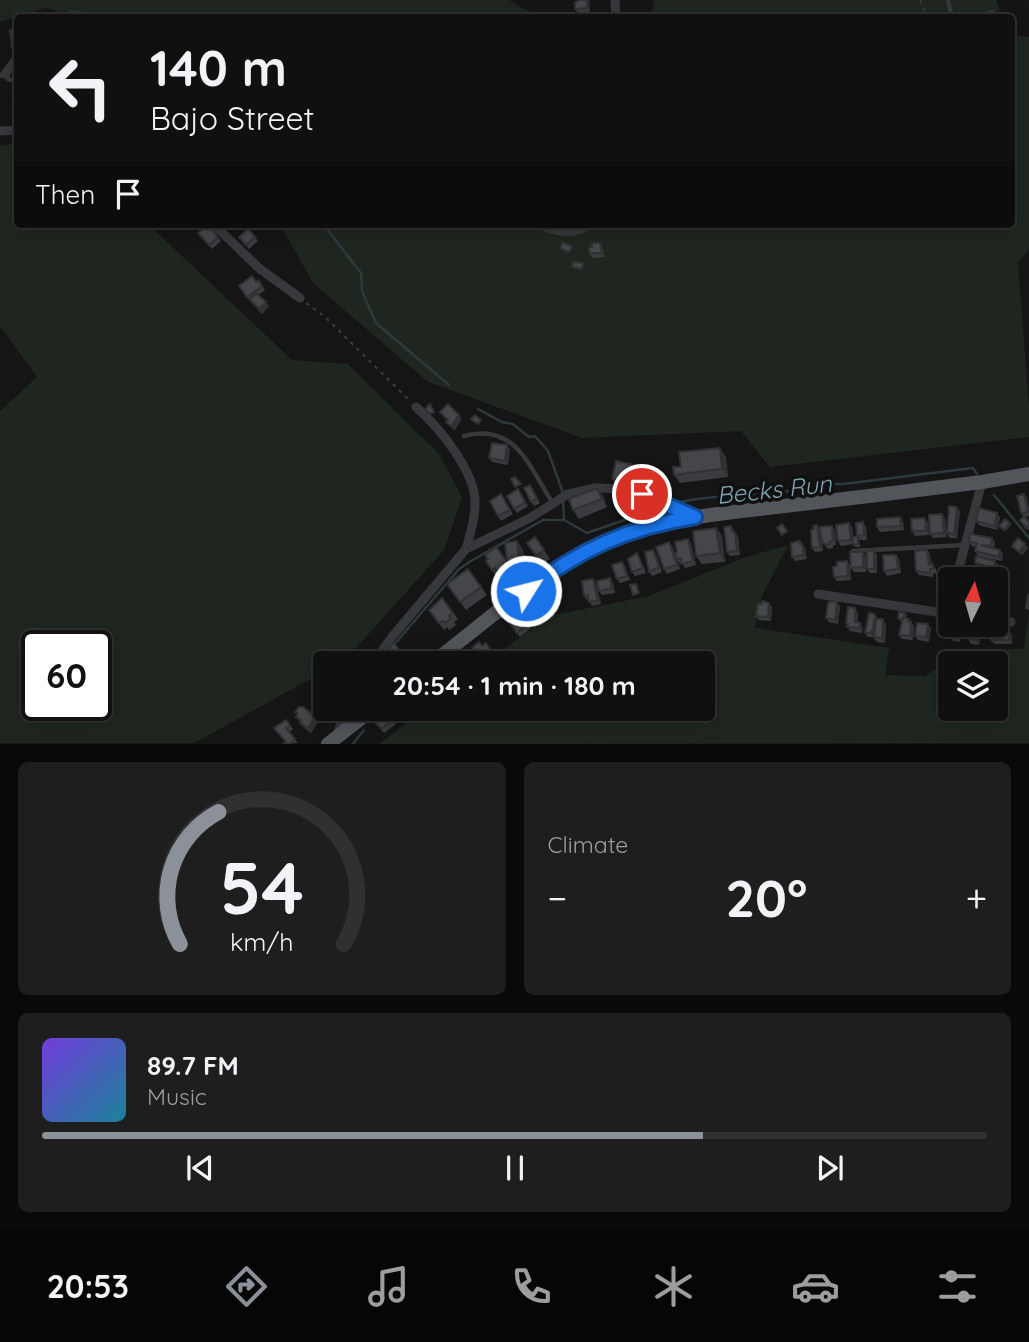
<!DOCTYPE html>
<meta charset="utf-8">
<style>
:root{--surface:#101010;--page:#1e1e1e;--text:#f1f3f6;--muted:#9c9d9f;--line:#303030;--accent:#8c9099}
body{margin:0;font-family:Quicksand,sans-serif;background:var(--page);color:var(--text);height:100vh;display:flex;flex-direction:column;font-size:26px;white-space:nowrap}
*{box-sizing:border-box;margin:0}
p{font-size:23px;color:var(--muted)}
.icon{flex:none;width:38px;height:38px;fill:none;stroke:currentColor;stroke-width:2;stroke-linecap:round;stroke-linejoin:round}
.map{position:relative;height:744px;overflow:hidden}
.details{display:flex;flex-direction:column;gap:18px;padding:18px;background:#090909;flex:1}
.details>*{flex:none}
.banner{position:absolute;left:14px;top:14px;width:1001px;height:214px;border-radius:7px;box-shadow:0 4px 18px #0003,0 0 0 2px var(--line);background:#101010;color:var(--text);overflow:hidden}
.needle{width:46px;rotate:5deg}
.controls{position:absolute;left:938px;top:567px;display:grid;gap:14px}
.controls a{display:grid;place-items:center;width:70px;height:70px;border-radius:7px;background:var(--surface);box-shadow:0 4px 18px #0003,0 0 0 2px var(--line);font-size:35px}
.speed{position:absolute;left:21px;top:630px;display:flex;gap:14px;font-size:35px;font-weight:700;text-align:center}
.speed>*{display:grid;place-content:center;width:91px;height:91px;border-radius:50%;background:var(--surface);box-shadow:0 4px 18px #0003,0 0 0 2px var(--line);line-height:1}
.speed .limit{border:4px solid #111;border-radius:10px;background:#fff;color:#111}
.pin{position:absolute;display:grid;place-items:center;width:60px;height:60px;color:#fff;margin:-30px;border:4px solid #fff;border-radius:50%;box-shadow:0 2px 7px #0007}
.me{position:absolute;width:77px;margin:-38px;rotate:54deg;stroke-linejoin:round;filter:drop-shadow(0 0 5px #0008)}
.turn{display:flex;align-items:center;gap:24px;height:147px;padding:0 21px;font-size:32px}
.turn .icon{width:91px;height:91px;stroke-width:2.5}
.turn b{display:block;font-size:49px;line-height:60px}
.then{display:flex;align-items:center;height:66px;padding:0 21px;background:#0003;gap:14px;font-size:26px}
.big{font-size:52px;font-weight:700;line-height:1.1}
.details .tile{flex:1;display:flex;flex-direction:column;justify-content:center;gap:10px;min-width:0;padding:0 24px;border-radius:10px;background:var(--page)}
.details .dial{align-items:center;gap:0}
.dial svg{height:182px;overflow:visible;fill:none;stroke:var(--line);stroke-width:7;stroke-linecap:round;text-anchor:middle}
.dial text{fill:var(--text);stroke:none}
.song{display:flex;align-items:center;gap:21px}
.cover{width:84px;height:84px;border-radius:10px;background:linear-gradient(135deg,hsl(260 70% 55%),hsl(190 70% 35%))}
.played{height:7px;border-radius:4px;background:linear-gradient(90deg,var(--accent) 70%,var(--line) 70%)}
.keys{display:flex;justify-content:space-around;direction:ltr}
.heat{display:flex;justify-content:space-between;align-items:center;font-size:38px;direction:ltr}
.details .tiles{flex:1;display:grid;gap:18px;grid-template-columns:1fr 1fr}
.tile:last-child{grid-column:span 2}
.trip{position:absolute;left:313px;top:651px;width:402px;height:70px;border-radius:7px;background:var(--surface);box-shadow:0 4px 18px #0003,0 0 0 2px var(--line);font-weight:700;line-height:70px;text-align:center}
.menu{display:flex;height:112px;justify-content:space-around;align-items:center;background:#060606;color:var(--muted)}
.menu .icon{width:49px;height:49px}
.menu .current{color:var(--accent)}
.menu b{font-size:32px;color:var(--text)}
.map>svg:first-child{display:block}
</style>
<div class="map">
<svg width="1029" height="744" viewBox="0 0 1029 744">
<rect width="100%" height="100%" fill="#151516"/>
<path fill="#1f261f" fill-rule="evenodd" d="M 0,0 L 509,0 L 538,17 L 83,18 L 46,8 L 0,22 Z
M 654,0 L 996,0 L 1002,17 L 651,18 Z
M 1012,34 L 1029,37 L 1029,250 L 1018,263 L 1029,407 L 1029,437 L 770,467 L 741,431 L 582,438 L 428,382 L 313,283 L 280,224 L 1012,224 Z
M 17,143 L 18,224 L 148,224 L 292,360 L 348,364 L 439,454 L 462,497 L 444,550 L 345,660 L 339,663 L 326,663 L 325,671 L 194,743 L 0,743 L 0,411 L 37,377 L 0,326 L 0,146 ZM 37,646 L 96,646 L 96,705 L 37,705 Z
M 788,545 L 761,598 L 755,628 L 889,648 L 885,675 L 925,676 L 968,649 L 1024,649 L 1029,615 L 1029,743 L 379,744 L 425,709 L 704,709 L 704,663 L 486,663 L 549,616 L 649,596 L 746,557 ZM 950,663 L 996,663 L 996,709 L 950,709 Z"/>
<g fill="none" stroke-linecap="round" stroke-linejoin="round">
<path stroke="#2d393c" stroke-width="2.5" d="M 323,224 L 361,273 L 362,291 L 376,323 L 449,385
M 478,409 L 502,422 L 513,424 L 529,437 L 535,436 L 548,451 L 563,493
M 994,495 L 1029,538
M 563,500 L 564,520
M 672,504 C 704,495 738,497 772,494 C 796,491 818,483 843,484 L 973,468 L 977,474
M 393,646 L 459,569 L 471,561 L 543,520 L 564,520 L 587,533 L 662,507
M 353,744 L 364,730"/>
<path stroke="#3c3f42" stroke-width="2" stroke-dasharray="3.5 5" stroke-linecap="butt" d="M 920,0 L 927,18
M 306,303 L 324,316 L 409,400"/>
<path stroke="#36383b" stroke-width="4.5" d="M 948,0 L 952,18
M 937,18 L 950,13
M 975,18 L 992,12
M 0,76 L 5,74 L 8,79 L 18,82
M 464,436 C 515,422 529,466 552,502
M 853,551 L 964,545"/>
<path stroke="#36383b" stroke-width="9" d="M 615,0 L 616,18
M 5,74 L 18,57
M 0,131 L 18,130
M 213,224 L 260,269 L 300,298
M 540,225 C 558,232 573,236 590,224
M 416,407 C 439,427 477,473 475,505 C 475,520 470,535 466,549
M 956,579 L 982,482
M 818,594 L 950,614
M 996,620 L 1011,622
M 942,628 L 950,599
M 373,663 L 392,637 L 466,549 L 530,518 L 568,494 L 595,488 L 628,489 L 695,517
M 337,735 L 346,709"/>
<path stroke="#52555a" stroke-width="14" d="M 432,663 C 486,622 548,565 610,539 C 663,518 720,514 776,507 C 845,499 913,491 982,482 L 1029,474
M 328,744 L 373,709"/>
</g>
<path fill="#3a3c3f" d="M 589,0 L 590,12 L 578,13 L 575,9 L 578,1 Z
M 198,233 L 218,237 L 221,241 L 212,249 Z
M 239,237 L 255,237 L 258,241 L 249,249 Z
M 600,243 L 603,248 L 605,257 L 592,258 L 589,253 L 592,247 Z
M 258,280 L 265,290 L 258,295 L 269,306 L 262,314 L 250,301 L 239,286 L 256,282 Z
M 510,449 L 508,465 L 492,462 L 489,458 Z
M 726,457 L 728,477 L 680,483 L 674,475 Z
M 643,473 L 639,489 L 617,485 L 612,479 Z
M 518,489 L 528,506 L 517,513 L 514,509 Z
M 533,489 L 540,503 L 534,506 L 531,502 Z
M 501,494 L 513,514 L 501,521 L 498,516 Z
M 1024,494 L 1027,498 L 1029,509 L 1029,516 L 1025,517 L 1029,522 L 1029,529 L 1028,530 L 1020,520 L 1023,517 L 1021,513 Z
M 603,496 L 607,507 L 579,519 L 573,510 Z
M 960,511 L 957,538 L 950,538 L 947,533 Z
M 997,513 L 1000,518 L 997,530 L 979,525 L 976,521 Z
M 945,518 L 947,537 L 933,538 L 930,534 Z
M 903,521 L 904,530 L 880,532 L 877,527 Z
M 849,523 L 852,527 L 853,538 L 858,536 L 866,527 L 867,540 L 860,540 L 859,539 L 860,547 L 855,547 L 853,544 L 841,546 L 838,541 Z
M 928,523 L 929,535 L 915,536 L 912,531 Z
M 817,525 L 820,530 L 823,551 L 815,552 L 812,548 L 814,529 Z
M 731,526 L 738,537 L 740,555 L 730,556 L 727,552 Z
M 716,528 L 722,536 L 725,562 L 702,564 L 696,556 Z
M 835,531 L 836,545 L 833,545 L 833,548 L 828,549 L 822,542 Z
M 535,537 L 550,559 L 542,564 L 527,543 Z
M 992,538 L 995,543 L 994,549 L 1000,550 L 1003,554 L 1002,561 L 978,556 L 975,551 L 976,547 L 972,546 L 969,542 Z
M 688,539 L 691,543 L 696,565 L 685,568 L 682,563 L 680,564 L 677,559 L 680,569 L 667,574 L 664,569 L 669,542 L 672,546 L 677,559 L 677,552 Z
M 800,541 L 805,548 L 807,559 L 795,561 L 792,557 Z
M 523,549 L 525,569 L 513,570 L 516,575 L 506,583 L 501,576 L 498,578 L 491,570 L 488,559 L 507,562 Z
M 653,550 L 656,554 L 662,572 L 652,576 L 649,572 Z
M 863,552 L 866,556 L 866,572 L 854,572 L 851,568 Z
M 930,554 L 931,564 L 936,569 L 936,573 L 933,574 L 933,577 L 919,575 L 916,571 Z
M 877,555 L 877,573 L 870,573 L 867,569 Z
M 640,558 L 646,573 L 635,576 L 632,572 Z
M 899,559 L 901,573 L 887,576 L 884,571 Z
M 622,562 L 625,566 L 630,580 L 620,583 L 617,579 Z
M 975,563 L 998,565 L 997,572 L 993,571 L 996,575 L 995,579 L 981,579 L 974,578 L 971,574 L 978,567 Z
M 850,565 L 851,580 L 837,581 L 834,577 Z
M 468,569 L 487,595 L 466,610 L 447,584 Z
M 593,579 L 596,584 L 601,604 L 592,606 L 589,600 L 587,600 L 584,596 Z
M 613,583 L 615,593 L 602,595 L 599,591 Z
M 554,589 L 561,598 L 554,604 L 547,594 Z
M 543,593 L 552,606 L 542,613 L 533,601 Z
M 442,598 L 458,619 L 454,622 L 456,625 L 449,630 L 447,627 L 444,630 L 429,610 Z
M 761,604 L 772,607 L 771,621 L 759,620 L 756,616 Z
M 840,606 L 838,624 L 829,622 L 826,618 Z
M 524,609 L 536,624 L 520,637 L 508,621 Z
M 858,613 L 858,623 L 860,623 L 863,628 L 862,633 L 850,631 L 846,623 Z
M 905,613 L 907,615 L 906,618 L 909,619 L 914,627 L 913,640 L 902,639 L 899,635 L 902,621 L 899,620 L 898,618 Z
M 886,624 L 885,643 L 877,642 L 873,637 L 868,637 L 865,633 Z
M 931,628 L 929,642 L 918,640 L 915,636 Z
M 961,629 L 960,642 L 953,641 L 950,637 Z
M 981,631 L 979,645 L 971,644 L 968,639 Z
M 1012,635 L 1012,644 L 994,644 L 991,640 Z
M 394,643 L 409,663 L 384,663 L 387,655 Z
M 486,643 L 495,656 L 484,663 L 481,661 L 478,663 L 472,654 Z
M 317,701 L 326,709 L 336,709 L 333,715 L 329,712 L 326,715 L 318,710 L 315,706 L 319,703 Z
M 395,709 L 416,709 L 413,710 L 415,712 L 403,718 Z
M 386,711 L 396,724 L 384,733 L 374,721 Z
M 295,712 L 315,717 L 318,722 L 311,733 L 303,727 L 296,717 L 298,715 Z
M 286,720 L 293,729 L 289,732 L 298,743 L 283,744 L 285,742 Z"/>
<path fill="#303133" d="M 587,0 L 589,0 L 590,12 L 587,8 Z
M 600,243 L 603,248 L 605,257 L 602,253 Z
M 266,302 L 269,306 L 262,314 L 259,309 Z
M 459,415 L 462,419 L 454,431 L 451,426 Z
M 507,445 L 510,449 L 508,465 L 505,461 Z
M 720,448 L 726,457 L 728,477 L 722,469 Z
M 639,466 L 643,473 L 639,489 L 635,483 Z
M 597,488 L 603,496 L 607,507 L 602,499 Z
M 1024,494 L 1027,498 L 1029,514 L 1028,512 Z
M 957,507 L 960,511 L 957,538 L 954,534 Z
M 997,513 L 1000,518 L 997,530 L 994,526 Z
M 942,514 L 945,518 L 947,537 L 944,533 Z
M 900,517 L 903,521 L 904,530 L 901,526 Z
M 925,518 L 928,523 L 929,535 L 926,531 Z
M 863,522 L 866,527 L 867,540 L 864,535 Z
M 849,523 L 852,527 L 854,544 L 851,540 Z
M 1010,523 L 1011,525 L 1005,532 L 1004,530 Z
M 817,525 L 820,530 L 823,551 L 820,547 Z
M 832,526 L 835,531 L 836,545 L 833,541 Z
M 716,528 L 722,536 L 725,562 L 720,553 Z
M 735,533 L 738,537 L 740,555 L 737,551 Z
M 992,538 L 995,543 L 994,550 L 991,546 Z
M 688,539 L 691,543 L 696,565 L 693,561 Z
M 517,541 L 523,549 L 525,569 L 519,561 Z
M 800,541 L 805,548 L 807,559 L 804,555 Z
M 669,542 L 672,546 L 680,569 L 677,565 Z
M 1025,544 L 1028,548 L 1022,556 L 1019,552 Z
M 653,550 L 656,554 L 662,572 L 659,567 Z
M 874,550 L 877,555 L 877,573 L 874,569 Z
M 927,550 L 930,554 L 932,569 L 929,565 Z
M 1000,550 L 1003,554 L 1002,561 L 999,557 Z
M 863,552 L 866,556 L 866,572 L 863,567 Z
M 896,555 L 899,559 L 901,573 L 898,569 Z
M 847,561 L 850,565 L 851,580 L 848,576 Z
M 995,561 L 998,565 L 997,572 L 994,568 Z
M 993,571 L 996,575 L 995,579 L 992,579 L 991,578 Z
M 610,578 L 613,583 L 615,593 L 612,588 Z
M 593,579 L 596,584 L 601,604 L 598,600 Z
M 837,602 L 840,606 L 838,624 L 835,620 Z
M 769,603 L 772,607 L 771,621 L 768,617 Z
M 855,608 L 858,613 L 858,627 L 855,622 Z
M 875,614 L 878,619 L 873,637 L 870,633 Z
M 883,619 L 886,624 L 885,643 L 882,639 Z
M 909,619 L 914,627 L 913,640 L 910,636 Z
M 860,623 L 863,628 L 862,633 L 859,628 Z
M 928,624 L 931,628 L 929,642 L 926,637 Z
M 958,625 L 961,629 L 960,642 L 957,638 Z
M 978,627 L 981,631 L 979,645 L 976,640 Z
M 1009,630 L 1012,635 L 1012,644 L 1009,640 Z
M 331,709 L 336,709 L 333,715 L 330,710 Z
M 315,717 L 318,722 L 311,733 L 308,728 Z"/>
<path fill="#444649" stroke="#303133" stroke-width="2" d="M 578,0 L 587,0 L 587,8 L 575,9 L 575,2 L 578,1 Z
M 70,11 L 84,13 L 83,18 L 70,18 Z
M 18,29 L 18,46 L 12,47 L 10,30 Z
M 15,90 L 18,91 L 18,98 L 13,98 Z
M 208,225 L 218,237 L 209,245 L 198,233 Z
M 248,229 L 255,237 L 246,245 L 239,237 Z
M 563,242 L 572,247 L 569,252 L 560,248 Z
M 592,243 L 600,243 L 602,253 L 589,253 L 589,247 L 592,247 Z
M 573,262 L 583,263 L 582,269 L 572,267 Z
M 252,276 L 256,282 L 258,280 L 262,286 L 247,297 L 239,286 Z
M 256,293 L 266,302 L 259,309 L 250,300 Z
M 430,404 L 434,412 L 430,414 L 425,409 Z
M 448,404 L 459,415 L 451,426 L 446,422 L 448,420 L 440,412 Z
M 475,415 L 481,420 L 478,424 L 471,419 Z
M 492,443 L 507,445 L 505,461 L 489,458 Z
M 720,448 L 722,469 L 674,475 L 673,467 L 681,467 L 679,452 Z
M 616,461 L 639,466 L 635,483 L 612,479 Z
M 515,477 L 521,484 L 515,487 L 511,479 Z
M 530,485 L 537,499 L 531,502 L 524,488 Z
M 597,488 L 602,499 L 573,510 L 569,499 Z
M 518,489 L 525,502 L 514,509 L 507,496 Z
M 501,494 L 510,510 L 498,516 L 490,501 Z
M 1024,494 L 1028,512 L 1021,513 L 1017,496 Z
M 949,506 L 957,507 L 954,534 L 947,533 Z
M 979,508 L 997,513 L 994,526 L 976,521 Z
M 942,514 L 944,533 L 930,534 L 929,515 Z
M 1024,516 L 1029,522 L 1029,525 L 1026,528 L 1020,520 Z
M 900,517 L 901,526 L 877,527 L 877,519 Z
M 925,518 L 926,531 L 912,531 L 911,519 Z
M 1005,519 L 1010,523 L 1004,530 L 999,526 Z
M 863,522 L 864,535 L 857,536 L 856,523 Z
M 849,523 L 851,540 L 838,541 L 836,525 Z
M 782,524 L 787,531 L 782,535 L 777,528 Z
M 817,525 L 820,547 L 812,548 L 811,530 L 814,529 L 813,526 Z
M 731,526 L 732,532 L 735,533 L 737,551 L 727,552 L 724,527 Z
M 832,526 L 833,541 L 830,541 L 830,544 L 825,545 L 822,542 L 820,527 Z
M 716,528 L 720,553 L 696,556 L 693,531 Z
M 970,534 L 992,538 L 991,546 L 980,545 L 1000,550 L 999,557 L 975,551 L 977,543 L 969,542 Z
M 858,536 L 858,544 L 853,545 L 853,537 Z
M 535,537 L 544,550 L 536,556 L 527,543 Z
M 1018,538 L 1025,544 L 1019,552 L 1012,546 Z
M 688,539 L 693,561 L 682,564 L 681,558 L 677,559 L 675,553 L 677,552 L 675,542 Z
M 517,541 L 519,561 L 507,562 L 505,543 Z
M 800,541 L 800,544 L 802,544 L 804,555 L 792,557 L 791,543 Z
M 669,542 L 677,565 L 664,569 L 656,547 Z
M 496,547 L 511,567 L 500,575 L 495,568 L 492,570 L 486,561 L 488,559 L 485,555 Z
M 653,550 L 659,567 L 649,572 L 645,552 Z
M 874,550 L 874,569 L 867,569 L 867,551 Z
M 927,550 L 929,565 L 933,564 L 933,569 L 930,569 L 930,573 L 916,571 L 915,551 Z
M 850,552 L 863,552 L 863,567 L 851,568 Z
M 637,553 L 643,568 L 632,572 L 628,559 Z
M 883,555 L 896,555 L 898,569 L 884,571 Z
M 976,556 L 995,561 L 994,568 L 975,563 Z
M 847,561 L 848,576 L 834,577 L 833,567 L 837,566 L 837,562 Z
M 622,562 L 627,576 L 617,579 L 612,565 Z
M 973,567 L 993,571 L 991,578 L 971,574 Z
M 468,569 L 481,587 L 460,602 L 447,584 Z
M 963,575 L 971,578 L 970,579 L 962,579 Z
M 610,578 L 612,588 L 599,591 L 597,581 Z
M 593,579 L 598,600 L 589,602 L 588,595 L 584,596 L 582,581 Z
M 636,584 L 639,593 L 633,595 L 630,585 Z
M 554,589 L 559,596 L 552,602 L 547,594 Z
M 543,593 L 549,602 L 539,609 L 533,601 Z
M 1028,595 L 1029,596 L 1029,609 L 1026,608 Z
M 442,598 L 453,613 L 449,616 L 451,618 L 445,623 L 443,621 L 439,623 L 429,610 Z
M 762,601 L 769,603 L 768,617 L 756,616 L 758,604 L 761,604 Z
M 830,601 L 837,602 L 835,620 L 826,618 L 828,603 Z
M 848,607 L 855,608 L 855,622 L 860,623 L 859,628 L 847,627 L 848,624 L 846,623 Z
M 524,609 L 533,620 L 517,633 L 508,621 Z
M 899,612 L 905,613 L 904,618 L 902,619 L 898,618 Z
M 869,613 L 875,614 L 873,629 L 870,633 L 865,633 Z
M 903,618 L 909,619 L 908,622 L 911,622 L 910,636 L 899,635 Z
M 876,619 L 883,619 L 882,639 L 874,637 Z
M 917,623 L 928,624 L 926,637 L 915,636 Z
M 951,625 L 958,625 L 957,638 L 950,637 Z
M 970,626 L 978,627 L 976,640 L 968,639 Z
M 991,630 L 1009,630 L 1009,640 L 991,640 Z
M 479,642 L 482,646 L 486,643 L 492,652 L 481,659 L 478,656 L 475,659 L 472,654 L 475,652 L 472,648 Z
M 394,643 L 403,655 L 392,663 L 384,663 L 381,659 L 387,655 L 385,651 Z
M 462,654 L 469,663 L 451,663 Z
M 498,655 L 503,660 L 499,663 L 492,663 L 490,661 Z
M 322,695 L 326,698 L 326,708 L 323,711 L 315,706 L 319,703 L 317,701 Z
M 299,707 L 303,707 L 315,717 L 308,728 L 300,723 L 301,720 L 296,717 L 298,713 L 295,712 Z
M 395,709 L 410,709 L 400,714 Z
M 386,711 L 393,720 L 381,729 L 374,721 Z
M 286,720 L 290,725 L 286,728 L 295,739 L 290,744 L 283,744 L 286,742 L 274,728 Z"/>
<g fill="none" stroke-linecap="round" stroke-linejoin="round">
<g stroke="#114b97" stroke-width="18">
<path id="route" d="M 526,591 C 578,550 629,527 695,517 L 642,494"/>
</g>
<use href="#route" stroke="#1a73e8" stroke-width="12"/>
</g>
<g text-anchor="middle" stroke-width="7" stroke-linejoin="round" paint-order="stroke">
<g font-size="24" font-style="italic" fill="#7ea4b1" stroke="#101011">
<text transform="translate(774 490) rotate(-6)" y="8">Becks Run</text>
</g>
</g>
</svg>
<div class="controls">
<a><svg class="needle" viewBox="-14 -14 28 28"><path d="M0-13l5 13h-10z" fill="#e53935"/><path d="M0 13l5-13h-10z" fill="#9c9d9f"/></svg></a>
<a><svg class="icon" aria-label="layers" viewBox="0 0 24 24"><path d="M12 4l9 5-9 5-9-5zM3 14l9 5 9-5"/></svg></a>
</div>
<div class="speed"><div class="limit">60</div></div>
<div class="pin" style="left:642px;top:494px;background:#d93025"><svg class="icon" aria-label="arrive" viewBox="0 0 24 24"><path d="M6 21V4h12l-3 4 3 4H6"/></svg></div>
<svg class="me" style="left:526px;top:591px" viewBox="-20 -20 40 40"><circle r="17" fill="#1a73e8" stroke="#fff" stroke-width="3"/><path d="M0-11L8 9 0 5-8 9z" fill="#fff"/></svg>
<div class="trip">20:54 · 1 min · 180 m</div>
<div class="banner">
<div class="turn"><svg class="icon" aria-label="left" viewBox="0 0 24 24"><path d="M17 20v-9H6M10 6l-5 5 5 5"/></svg><div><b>140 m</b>Bajo Street</div></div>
<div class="then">Then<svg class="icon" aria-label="arrive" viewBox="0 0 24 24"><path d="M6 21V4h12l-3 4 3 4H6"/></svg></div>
</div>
</div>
<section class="details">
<div class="tiles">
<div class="tile dial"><svg viewBox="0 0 100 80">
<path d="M14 69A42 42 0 1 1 86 69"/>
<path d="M14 69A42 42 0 0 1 31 11" stroke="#8c9099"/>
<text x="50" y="56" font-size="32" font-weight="700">54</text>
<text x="50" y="72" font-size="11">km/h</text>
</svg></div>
<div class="tile"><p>Climate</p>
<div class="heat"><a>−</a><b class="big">20°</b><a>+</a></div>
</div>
<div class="tile">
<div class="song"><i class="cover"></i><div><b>89.7 FM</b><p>Music</p></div></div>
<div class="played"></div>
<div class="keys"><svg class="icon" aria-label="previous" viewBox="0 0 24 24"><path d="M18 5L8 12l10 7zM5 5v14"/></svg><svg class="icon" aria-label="pause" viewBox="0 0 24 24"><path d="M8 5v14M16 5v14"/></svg><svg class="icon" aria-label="next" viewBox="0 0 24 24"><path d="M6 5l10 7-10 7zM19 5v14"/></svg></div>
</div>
</div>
</section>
<nav class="menu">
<b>20:53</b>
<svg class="icon current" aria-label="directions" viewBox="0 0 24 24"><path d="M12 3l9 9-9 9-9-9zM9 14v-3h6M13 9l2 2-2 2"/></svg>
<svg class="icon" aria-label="music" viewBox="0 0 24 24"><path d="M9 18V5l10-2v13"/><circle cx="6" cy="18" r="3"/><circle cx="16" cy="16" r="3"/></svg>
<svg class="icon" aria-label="phone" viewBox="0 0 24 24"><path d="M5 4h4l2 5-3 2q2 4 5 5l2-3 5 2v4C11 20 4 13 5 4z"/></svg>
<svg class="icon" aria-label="climate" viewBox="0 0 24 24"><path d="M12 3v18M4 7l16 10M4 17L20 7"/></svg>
<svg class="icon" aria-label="car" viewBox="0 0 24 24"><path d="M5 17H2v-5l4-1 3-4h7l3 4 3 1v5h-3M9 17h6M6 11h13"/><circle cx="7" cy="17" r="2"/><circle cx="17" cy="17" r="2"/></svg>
<svg class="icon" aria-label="filters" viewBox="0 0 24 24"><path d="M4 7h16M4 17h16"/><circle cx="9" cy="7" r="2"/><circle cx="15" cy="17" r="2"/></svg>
</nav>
